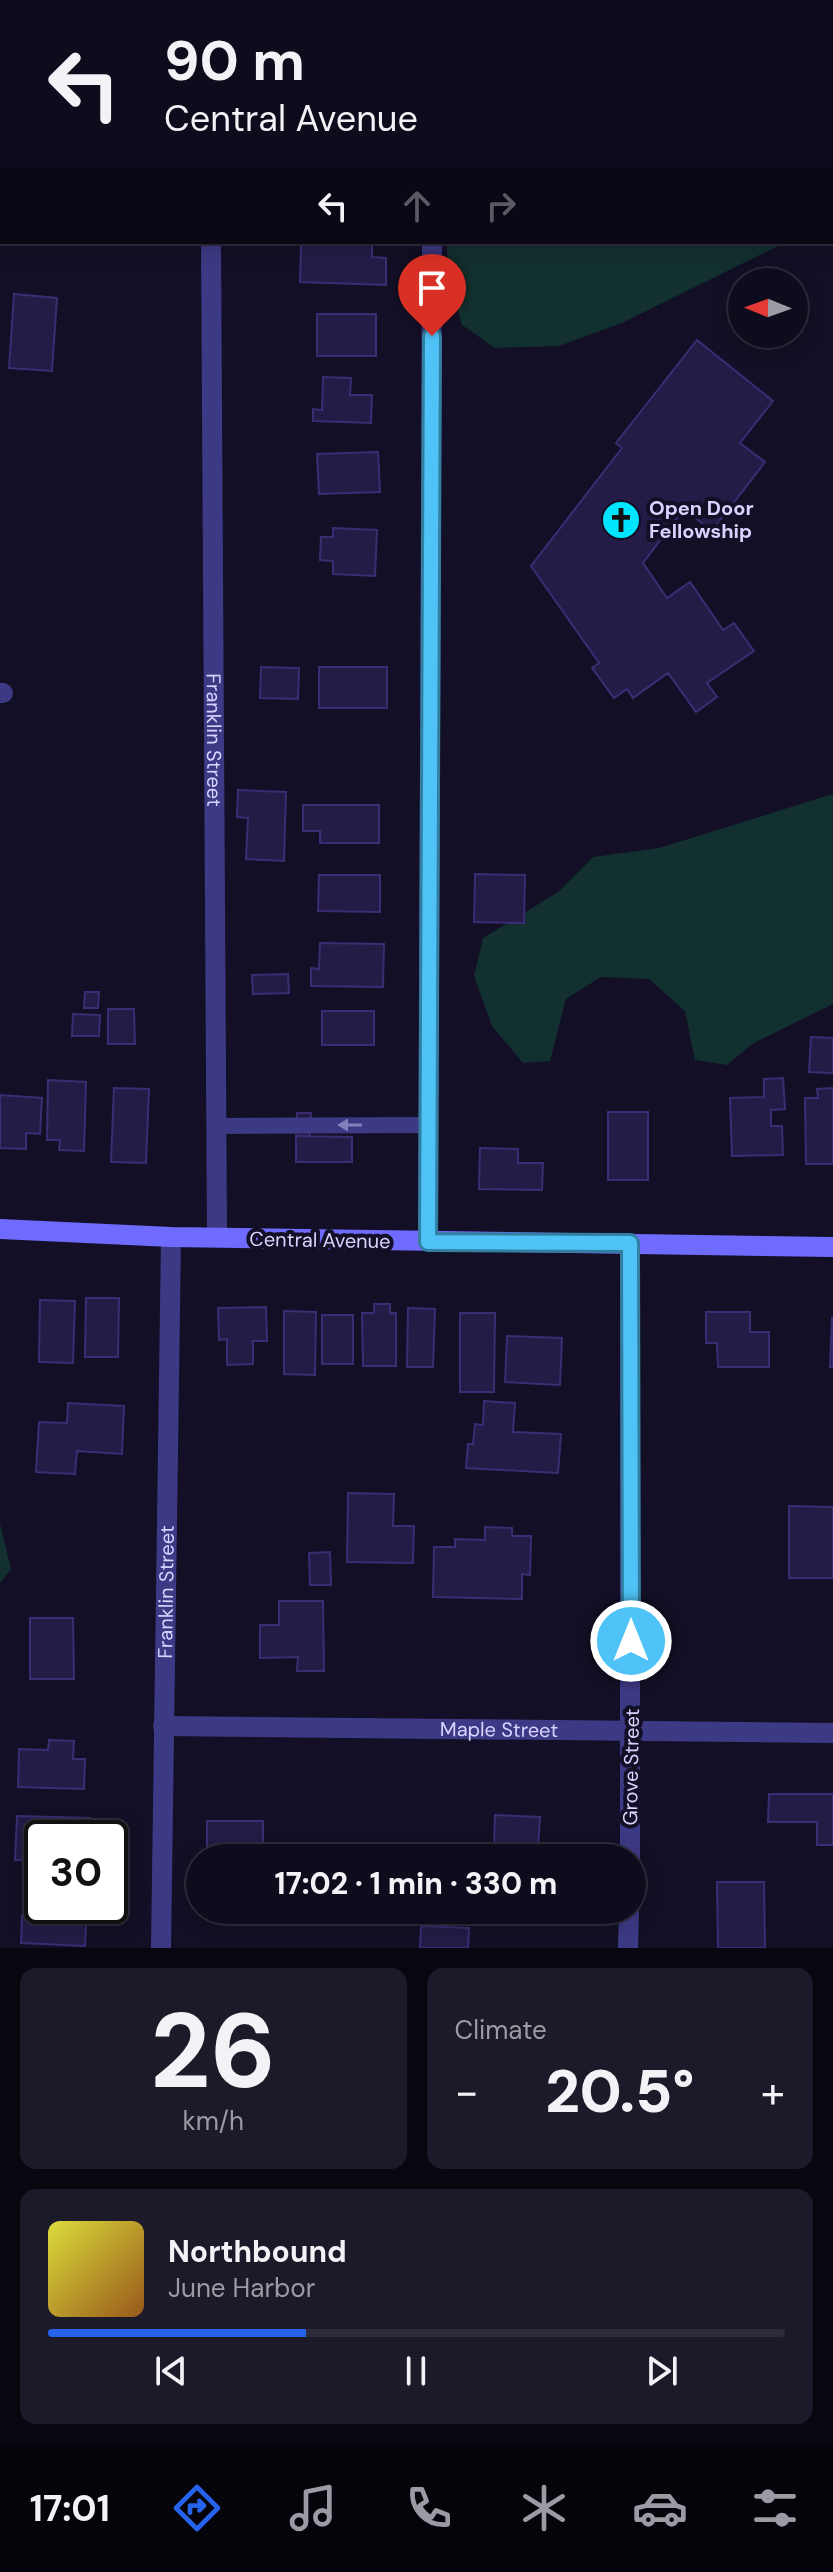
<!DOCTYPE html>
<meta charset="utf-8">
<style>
:root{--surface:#0e0b1c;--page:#1c1929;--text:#f1f3f6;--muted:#9b9ba3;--line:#2e2b3b;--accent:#2563eb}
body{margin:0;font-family:"DM Sans",sans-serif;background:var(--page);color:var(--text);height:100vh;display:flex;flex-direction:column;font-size:30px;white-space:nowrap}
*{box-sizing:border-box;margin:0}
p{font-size:26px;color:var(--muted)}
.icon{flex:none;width:44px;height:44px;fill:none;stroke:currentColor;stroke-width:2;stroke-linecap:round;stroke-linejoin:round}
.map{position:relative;height:1948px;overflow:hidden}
.side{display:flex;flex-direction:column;gap:20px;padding:20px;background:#08060f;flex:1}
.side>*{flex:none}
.banner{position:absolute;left:0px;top:0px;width:834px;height:244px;box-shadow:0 4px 20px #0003,0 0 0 2px var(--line);background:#0e0b1c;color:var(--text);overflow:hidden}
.needle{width:52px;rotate:271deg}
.buttons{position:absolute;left:728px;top:268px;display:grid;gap:16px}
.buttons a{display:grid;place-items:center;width:80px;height:80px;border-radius:50%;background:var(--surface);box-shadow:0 4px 20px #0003,0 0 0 2px var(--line);font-size:40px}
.speed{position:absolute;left:24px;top:1820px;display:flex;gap:16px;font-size:40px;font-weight:700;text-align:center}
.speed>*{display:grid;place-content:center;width:104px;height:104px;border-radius:50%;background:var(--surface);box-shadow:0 4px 20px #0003,0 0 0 2px var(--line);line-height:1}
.speed .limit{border:4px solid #111;border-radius:12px;background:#fff;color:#111}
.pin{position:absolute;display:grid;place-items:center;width:68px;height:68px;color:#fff;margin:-82px -34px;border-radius:50% 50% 50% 0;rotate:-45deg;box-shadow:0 0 8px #0007}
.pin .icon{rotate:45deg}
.me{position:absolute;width:88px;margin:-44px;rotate:0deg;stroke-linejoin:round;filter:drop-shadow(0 0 6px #0008)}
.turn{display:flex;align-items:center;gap:28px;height:168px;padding:0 32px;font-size:36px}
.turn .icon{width:104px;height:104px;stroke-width:2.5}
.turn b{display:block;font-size:56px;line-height:68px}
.lanes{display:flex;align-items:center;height:76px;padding:0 32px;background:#0003;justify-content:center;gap:40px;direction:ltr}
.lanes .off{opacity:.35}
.big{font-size:60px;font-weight:800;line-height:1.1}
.side .widget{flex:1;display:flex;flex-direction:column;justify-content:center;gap:12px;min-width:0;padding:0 28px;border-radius:16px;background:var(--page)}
.side .dial{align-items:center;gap:0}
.dial b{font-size:104px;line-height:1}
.song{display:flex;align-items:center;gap:24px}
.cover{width:96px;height:96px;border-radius:12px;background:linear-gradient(135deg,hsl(60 70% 55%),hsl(30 70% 35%))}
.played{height:8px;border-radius:4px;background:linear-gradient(90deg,var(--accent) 35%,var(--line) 35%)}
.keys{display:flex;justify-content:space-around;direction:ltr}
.heat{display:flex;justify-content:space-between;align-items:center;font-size:44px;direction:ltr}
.side .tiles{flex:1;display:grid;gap:20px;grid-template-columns:1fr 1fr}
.widget:last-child{grid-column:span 2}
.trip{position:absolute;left:186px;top:1844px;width:460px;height:80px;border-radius:40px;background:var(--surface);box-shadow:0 4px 20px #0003,0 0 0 2px var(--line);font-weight:800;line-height:80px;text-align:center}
.dock{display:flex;height:128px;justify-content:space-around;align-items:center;background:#06040b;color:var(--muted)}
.dock .icon{width:56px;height:56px}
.dock .active{color:var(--accent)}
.dock b{font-size:36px;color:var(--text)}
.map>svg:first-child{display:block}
</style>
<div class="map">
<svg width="833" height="1948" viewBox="0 0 833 1948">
<rect width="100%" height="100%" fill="#130f26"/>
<path fill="#12302f" d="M 447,242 L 786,242 L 622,323 L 559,346 L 495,348 L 462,325 L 448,278 Z
M 833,794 L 833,1004 L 752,1044 L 727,1065 L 695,1060 L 685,1011 L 649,979 L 601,977 L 566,999 L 550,1061 L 523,1063 L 492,1026 L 474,976 L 483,938 L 558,892 L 593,857 L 659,848 Z
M 0,1524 L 11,1569 L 0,1583 Z"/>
<path fill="#241b47" stroke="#3b2d73" stroke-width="2" d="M 318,0 L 376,0 L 376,2 L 318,2 Z
M 715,0 L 754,0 L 754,2 L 715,2 Z
M 291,242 L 372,244 L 372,257 L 386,258 L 386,285 L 300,282 L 301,245 L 290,245 Z
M 14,294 L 57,298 L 52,371 L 9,368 Z
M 317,314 L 376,314 L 376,356 L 317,356 Z
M 697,340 L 773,401 L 740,443 L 765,462 L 712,531 L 684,509 L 643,563 L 667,598 L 690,582 L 723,630 L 734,623 L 754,651 L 707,683 L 717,697 L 696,712 L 668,673 L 633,698 L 627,689 L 614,698 L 592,668 L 599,663 L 531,566 L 622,448 L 616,443 Z
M 323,377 L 351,378 L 350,395 L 372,395 L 371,423 L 313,421 L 313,409 L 322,410 Z
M 378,452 L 380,492 L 319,494 L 317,454 Z
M 333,528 L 377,530 L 375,576 L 333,574 L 333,561 L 320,560 L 321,537 L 333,537 Z
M 261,667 L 299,668 L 298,699 L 260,698 Z
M 319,667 L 387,667 L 387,708 L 319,708 Z
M 238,790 L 286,792 L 284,861 L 246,859 L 248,818 L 237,817 Z
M 303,805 L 379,805 L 379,843 L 320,843 L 320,831 L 303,831 Z
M 475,874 L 525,875 L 524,923 L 474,922 Z
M 319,875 L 380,875 L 380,912 L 318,911 Z
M 320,943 L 384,944 L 383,987 L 311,986 L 311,968 L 319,969 Z
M 288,974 L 289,993 L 253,994 L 252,975 Z
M 85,992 L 99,992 L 98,1008 L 84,1008 Z
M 108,1009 L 134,1009 L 135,1044 L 108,1044 Z
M 322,1011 L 374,1011 L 374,1045 L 322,1045 Z
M 73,1014 L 100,1015 L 99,1036 L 72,1036 Z
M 811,1037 L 833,1038 L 833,1073 L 809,1072 Z
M 783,1078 L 785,1109 L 771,1110 L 771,1126 L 782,1126 L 783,1155 L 732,1156 L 730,1098 L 764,1097 L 764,1079 Z
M 48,1080 L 86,1082 L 84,1151 L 59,1150 L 60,1140 L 47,1140 Z
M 114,1088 L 149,1089 L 146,1163 L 111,1162 Z
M 833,1088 L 833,1164 L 806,1164 L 805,1098 L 818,1098 L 817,1089 Z
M 0,1095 L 42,1098 L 40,1134 L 26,1133 L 26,1149 L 0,1148 Z
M 608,1112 L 648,1112 L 648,1180 L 608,1180 Z
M 297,1113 L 311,1113 L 310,1136 L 296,1136 Z
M 296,1136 L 352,1137 L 352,1162 L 296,1162 Z
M 480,1148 L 518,1149 L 518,1163 L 543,1163 L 542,1190 L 479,1189 Z
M 86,1298 L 119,1298 L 118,1357 L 85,1357 Z
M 40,1300 L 75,1301 L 73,1363 L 39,1362 Z
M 374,1304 L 390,1304 L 390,1313 L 396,1313 L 396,1366 L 363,1366 L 362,1313 L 374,1313 Z
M 266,1307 L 267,1341 L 253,1341 L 253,1364 L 227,1365 L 227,1339 L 219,1340 L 218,1308 Z
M 408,1308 L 435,1309 L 433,1367 L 407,1367 Z
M 284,1311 L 316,1312 L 315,1375 L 284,1374 Z
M 706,1312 L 750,1312 L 750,1332 L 769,1332 L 769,1367 L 718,1367 L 717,1343 L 706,1343 Z
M 460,1313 L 495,1313 L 494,1392 L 460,1392 Z
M 322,1315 L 353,1315 L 353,1364 L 322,1364 Z
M 832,1318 L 833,1318 L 833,1367 L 830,1367 Z
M 507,1336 L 562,1338 L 560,1385 L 505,1382 Z
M 484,1401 L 515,1403 L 513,1432 L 561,1434 L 558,1473 L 466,1468 L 468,1444 L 473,1444 L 475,1424 L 483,1425 Z
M 68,1403 L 124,1406 L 122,1454 L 77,1451 L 75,1474 L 36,1472 L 39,1422 L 67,1423 Z
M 348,1493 L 394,1494 L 393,1526 L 414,1526 L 413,1563 L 347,1562 Z
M 789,1506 L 833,1507 L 833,1578 L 789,1578 Z
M 485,1527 L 512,1528 L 512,1536 L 531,1536 L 530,1575 L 522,1574 L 522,1599 L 433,1597 L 434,1547 L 455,1547 L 455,1539 L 485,1540 Z
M 330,1552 L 331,1585 L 310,1585 L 309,1553 Z
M 279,1601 L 323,1601 L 324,1671 L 297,1671 L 298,1657 L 260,1658 L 260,1625 L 279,1625 Z
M 30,1618 L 73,1618 L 74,1679 L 30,1679 Z
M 49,1740 L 74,1741 L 73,1759 L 85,1759 L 84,1789 L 18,1787 L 19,1749 L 48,1750 Z
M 769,1794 L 833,1794 L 833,1845 L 817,1845 L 817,1822 L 768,1822 Z
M 495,1815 L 540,1817 L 538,1848 L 545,1848 L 544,1858 L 451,1858 L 452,1844 L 494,1846 Z
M 17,1816 L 90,1818 L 90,1838 L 42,1838 L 42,1861 L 15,1860 Z
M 207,1821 L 263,1821 L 263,1858 L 207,1858 Z
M 717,1882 L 764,1882 L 765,1948 L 718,1948 Z
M 34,1899 L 42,1899 L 42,1906 L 87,1906 L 85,1946 L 21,1943 L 22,1915 L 34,1916 Z
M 421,1926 L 469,1928 L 468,1948 L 420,1948 Z"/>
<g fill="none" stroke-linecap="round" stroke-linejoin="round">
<path stroke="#3d3a85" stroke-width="16" d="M 0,12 L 2,12
M 217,1126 L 428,1125"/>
<g stroke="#3d3a85" stroke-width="20">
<path d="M 216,0 L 216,2"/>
<path d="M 434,0 L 445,2"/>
<path d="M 479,2 L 486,0"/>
<path d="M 0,203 L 2,203"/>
<path id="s1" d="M 211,242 L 217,1237"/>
<path d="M 0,693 L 3,693"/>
<path d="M 428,1242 L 432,242"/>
<path id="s2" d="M 163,1726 L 833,1733"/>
<path d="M 630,1858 L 630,1243"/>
<path id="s3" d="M 161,1948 L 171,1237"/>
<path d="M 628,1948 L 629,1910"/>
</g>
<path stroke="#6f6bff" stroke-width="20" d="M 0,1229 L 171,1237 L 833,1247"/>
</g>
<defs><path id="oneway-solid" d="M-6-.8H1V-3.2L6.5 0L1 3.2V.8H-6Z" transform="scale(2)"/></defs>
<use fill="#837fbc" href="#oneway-solid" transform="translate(350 1125) rotate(180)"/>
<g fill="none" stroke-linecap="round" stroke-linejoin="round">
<g stroke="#337fa1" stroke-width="20">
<path id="route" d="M 432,336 L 428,1242 L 630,1243 L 631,1641"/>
</g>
<use href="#route" stroke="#4fc3f7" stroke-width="14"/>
</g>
<defs>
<g id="church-disc" transform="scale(2)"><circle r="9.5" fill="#00e5ff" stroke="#130f26"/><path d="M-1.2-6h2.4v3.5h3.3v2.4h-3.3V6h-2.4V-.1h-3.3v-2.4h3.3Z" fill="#111"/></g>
</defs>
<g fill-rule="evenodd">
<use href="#church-disc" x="621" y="520"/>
</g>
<g text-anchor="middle" stroke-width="8" stroke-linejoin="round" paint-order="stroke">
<g font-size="20" font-weight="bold" fill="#d9d4ff" stroke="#130f26" text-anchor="start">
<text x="649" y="515">Open Door<tspan x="649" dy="23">Fellowship</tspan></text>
</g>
<g font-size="20" fill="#d9d4ff" stroke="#130f26">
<text dy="7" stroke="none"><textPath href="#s1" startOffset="498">Franklin Street</textPath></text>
<text transform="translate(320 1240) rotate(1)" y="7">Central Avenue</text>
<text dy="7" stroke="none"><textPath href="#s3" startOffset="356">Franklin Street</textPath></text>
<text dy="7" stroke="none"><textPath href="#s2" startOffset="336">Maple Street</textPath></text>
<text transform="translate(631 1767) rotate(-89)" y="7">Grove Street</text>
</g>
</g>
</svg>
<div class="buttons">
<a><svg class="needle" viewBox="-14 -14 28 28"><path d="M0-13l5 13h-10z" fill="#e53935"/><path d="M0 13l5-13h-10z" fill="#9b9ba3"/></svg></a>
</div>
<div class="speed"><div class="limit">30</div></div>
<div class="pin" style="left:432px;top:336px;background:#d93025"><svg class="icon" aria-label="arrive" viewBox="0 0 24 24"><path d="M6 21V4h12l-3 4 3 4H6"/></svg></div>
<svg class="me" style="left:631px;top:1641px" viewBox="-20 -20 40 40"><circle r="17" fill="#4fc3f7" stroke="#fff" stroke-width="3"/><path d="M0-11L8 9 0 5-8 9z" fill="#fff"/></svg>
<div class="trip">17:02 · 1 min · 330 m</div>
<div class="banner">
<div class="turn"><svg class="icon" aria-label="left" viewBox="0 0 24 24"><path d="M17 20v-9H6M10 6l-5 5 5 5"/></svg><div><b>90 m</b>Central Avenue</div></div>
<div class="lanes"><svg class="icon" aria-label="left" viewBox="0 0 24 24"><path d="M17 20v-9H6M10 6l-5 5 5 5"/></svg><svg class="icon off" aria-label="ahead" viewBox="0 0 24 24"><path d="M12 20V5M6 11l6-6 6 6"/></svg><svg class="icon off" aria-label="right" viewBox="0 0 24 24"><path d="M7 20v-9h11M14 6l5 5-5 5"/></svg></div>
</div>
</div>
<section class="side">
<div class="tiles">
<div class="widget dial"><b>26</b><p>km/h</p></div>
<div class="widget"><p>Climate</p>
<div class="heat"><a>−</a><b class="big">20.5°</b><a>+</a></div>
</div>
<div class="widget">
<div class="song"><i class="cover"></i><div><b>Northbound</b><p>June Harbor</p></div></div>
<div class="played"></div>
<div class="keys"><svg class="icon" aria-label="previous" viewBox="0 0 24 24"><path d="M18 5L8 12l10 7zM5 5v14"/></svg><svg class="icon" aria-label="pause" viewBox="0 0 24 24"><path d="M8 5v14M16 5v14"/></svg><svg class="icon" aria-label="next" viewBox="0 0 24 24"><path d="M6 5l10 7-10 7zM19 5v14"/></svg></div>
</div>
</div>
</section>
<nav class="dock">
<b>17:01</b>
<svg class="icon active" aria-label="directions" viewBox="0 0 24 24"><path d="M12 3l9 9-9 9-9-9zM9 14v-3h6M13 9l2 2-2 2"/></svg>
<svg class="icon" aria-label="music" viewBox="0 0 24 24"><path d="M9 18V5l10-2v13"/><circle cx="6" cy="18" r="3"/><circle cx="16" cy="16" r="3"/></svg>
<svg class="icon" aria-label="phone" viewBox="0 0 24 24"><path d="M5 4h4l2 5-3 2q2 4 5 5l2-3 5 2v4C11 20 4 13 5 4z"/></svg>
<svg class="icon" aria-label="climate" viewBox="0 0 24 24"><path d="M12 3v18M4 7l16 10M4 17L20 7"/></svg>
<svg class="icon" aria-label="car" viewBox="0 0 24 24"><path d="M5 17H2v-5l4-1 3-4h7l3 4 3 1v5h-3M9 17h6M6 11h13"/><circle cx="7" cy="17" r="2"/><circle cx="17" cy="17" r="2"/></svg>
<svg class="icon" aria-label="filters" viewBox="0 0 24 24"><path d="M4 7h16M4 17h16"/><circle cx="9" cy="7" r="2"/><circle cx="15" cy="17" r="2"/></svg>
</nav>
